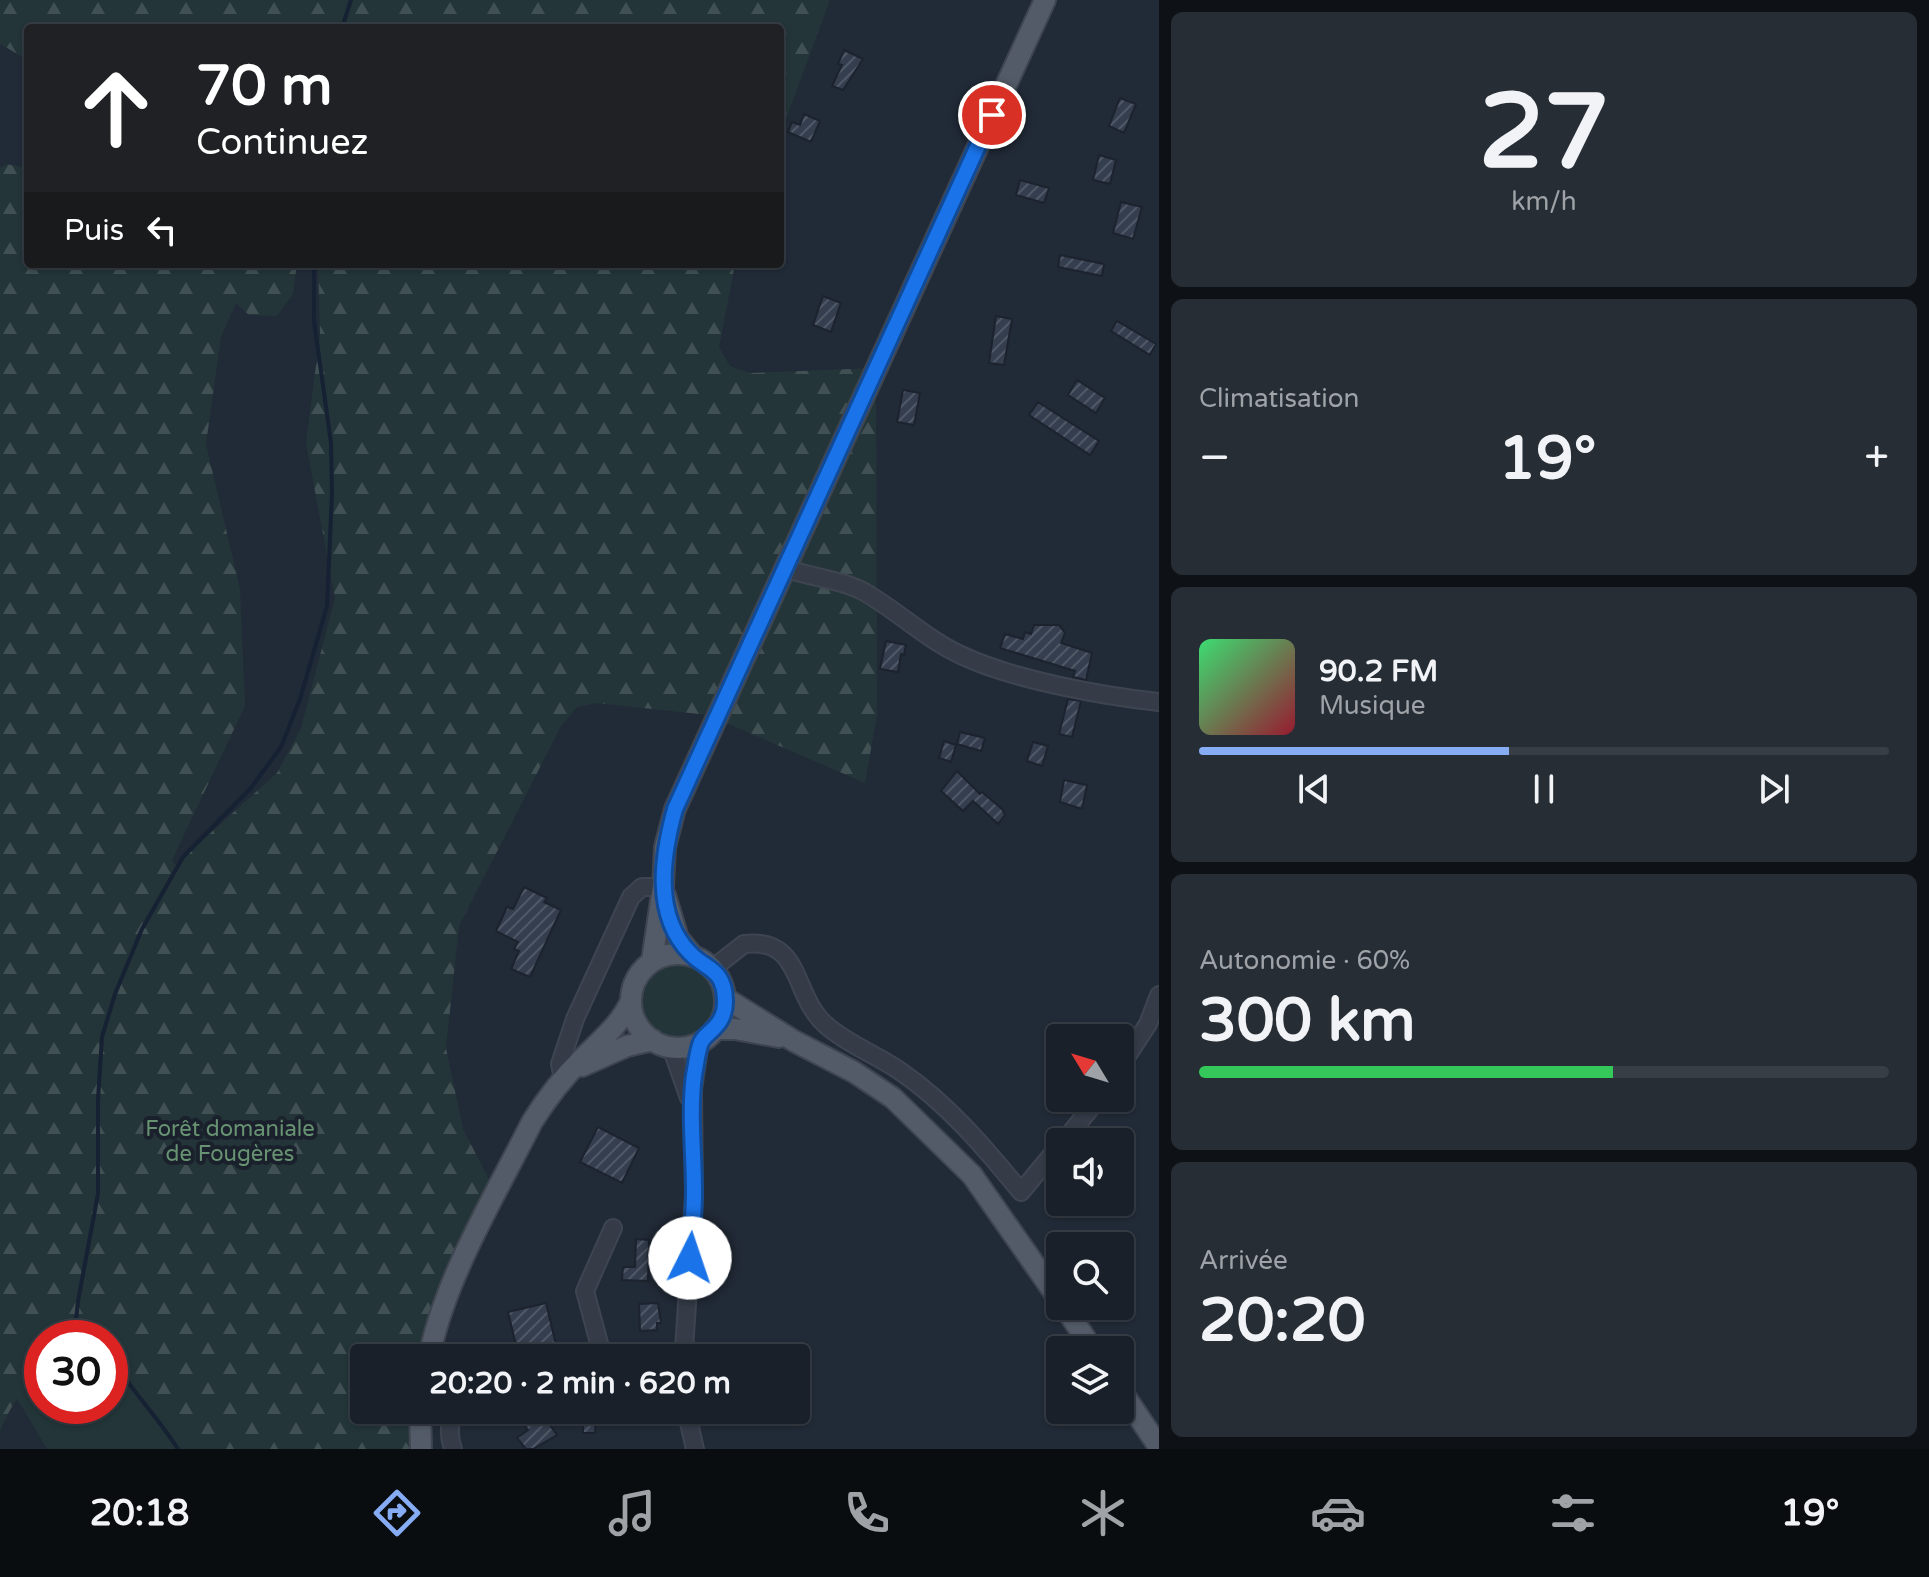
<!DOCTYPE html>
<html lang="fr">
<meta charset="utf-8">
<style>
:root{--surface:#192029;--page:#262d35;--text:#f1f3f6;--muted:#9fa3a8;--line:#373e46;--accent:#86acf3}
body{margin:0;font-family:"Varela Round",sans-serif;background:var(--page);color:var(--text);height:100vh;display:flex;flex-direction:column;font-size:30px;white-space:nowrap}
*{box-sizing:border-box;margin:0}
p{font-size:26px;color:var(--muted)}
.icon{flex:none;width:44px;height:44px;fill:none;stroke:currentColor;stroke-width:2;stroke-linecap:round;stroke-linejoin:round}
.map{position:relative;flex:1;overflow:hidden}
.details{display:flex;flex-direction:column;gap:12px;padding:12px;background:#0e1217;width:770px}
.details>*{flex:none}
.guide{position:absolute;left:24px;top:24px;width:760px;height:244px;border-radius:8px;box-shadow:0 2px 6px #0004,0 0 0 2px var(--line);background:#202124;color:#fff;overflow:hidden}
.needle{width:52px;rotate:308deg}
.tools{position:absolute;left:1046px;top:1024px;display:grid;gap:16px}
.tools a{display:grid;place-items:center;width:88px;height:88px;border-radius:8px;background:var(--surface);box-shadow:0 2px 6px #0004,0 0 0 2px var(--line);font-size:40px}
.speed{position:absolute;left:24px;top:1320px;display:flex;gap:16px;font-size:40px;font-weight:700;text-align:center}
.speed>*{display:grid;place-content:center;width:104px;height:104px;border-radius:50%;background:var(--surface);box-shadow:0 2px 6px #0004,0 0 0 2px var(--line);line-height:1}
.speed .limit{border:12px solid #d22;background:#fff;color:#111}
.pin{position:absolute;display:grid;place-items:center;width:68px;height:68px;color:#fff;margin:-34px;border:4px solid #fff;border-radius:50%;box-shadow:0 2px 8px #0007}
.me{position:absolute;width:88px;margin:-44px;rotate:4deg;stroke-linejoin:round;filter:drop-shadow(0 0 6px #0008)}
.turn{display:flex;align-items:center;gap:28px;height:168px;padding:0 40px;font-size:36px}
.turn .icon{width:104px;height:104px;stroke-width:2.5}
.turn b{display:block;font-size:56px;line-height:68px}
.then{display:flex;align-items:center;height:76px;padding:0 40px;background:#0003;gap:16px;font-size:30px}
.big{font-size:60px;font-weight:700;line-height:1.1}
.details .card{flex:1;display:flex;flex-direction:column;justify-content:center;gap:12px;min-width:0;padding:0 28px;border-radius:12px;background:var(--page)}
.details .dial{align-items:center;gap:0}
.dial b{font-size:104px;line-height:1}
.song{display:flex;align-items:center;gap:24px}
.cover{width:96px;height:96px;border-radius:12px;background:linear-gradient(135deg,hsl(140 70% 55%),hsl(350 70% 35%))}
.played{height:8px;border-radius:4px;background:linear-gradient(90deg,var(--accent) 45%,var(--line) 45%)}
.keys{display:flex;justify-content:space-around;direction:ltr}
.heat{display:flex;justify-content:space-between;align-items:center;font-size:44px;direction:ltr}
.charge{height:12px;border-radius:6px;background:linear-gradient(90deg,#34c759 60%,var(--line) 0)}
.trip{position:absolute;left:350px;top:1344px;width:460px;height:80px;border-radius:8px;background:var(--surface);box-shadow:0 2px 6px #0004,0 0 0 2px var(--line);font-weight:700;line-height:80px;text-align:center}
.tab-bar{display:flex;height:128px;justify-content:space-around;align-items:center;background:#0a0d10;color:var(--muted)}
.tab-bar .icon{width:56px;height:56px}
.tab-bar .on{color:var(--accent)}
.tab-bar b{font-size:36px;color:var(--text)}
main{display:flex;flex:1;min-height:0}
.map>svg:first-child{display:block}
</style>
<main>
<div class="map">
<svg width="1159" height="1449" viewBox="0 0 1159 1449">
<defs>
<pattern id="forest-firs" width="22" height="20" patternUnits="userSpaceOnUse" patternTransform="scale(2)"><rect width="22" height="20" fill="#233538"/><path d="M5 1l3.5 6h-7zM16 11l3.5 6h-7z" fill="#405053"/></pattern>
<pattern id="building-hatch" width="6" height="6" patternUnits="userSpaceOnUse" patternTransform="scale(2)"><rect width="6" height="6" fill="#343e4e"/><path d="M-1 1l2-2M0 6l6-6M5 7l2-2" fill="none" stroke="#4f5866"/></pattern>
</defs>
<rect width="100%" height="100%" fill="#212a37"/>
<path fill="#233538" d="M641 1001a37 37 0 1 1 74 0a37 37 0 1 1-74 0Z
M 110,1364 L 187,1420 L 213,1449 L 47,1449 L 16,1397 L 34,1383 L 42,1380 L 42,1406 L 110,1406 Z"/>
<path fill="url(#forest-firs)" d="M 0,0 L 830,0 L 780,135 L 780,28 L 28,28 L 28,60 L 0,44 Z
M 6,164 L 28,168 L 28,264 L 297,264 L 293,294 L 277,316 L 249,315 L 236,303 L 221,337 L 206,444 L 240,589 L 245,706 L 172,860 L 175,865 L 277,773 L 301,728 L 335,598 L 306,443 L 320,334 L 318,264 L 735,264 L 719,347 L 730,366 L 750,373 L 876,368 L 877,715 L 865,783 L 708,715 L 597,703 L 577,707 L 561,726 L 459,926 L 446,1048 L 463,1129 L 499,1199 L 419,1358 L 364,1358 L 364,1410 L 412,1410 L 412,1449 L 213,1449 L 187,1420 L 110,1364 L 110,1338 L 42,1338 L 42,1380 C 18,1388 10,1410 0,1431 L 0,168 Z"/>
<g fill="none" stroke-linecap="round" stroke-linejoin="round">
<path stroke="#162134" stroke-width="4" d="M 342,28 L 351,0
M 77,1338 L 75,1331 L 78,1301 L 98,1194 L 98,1100 L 102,1037 L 115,994 L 142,929 L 183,857 L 251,788 L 281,747 L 300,699 L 327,606 L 332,493 L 331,443 L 314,321 L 314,264
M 110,1356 C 130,1389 157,1416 178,1449"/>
</g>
<path fill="url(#building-hatch)" stroke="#1c232e" stroke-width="2" d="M 844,50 L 863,59 L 843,90 L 832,86 L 842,65 L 838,64 Z
M 1120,98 L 1136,104 L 1124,133 L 1109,126 Z
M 804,114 L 820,121 L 811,142 L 788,132 L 792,122 L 800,125 Z
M 1099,155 L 1116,160 L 1110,184 L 1093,180 Z
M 1020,180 L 1049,188 L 1044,203 L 1016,195 Z
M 1121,202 L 1142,207 L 1133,239 L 1113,233 Z
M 1060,255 L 1104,264 L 1102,276 L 1058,267 Z
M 823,296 L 841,303 L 831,332 L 813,325 Z
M 996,316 L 1012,319 L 1004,365 L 989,363 Z
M 1117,321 L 1156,344 L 1150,355 L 1111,331 Z
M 1077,380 L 1105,398 L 1096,413 L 1068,395 Z
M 903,390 L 920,393 L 914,425 L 897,422 Z
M 1038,402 L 1099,441 L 1090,455 L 1029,415 Z
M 1034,625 L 1059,625 L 1065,633 L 1061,643 L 1092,653 L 1086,680 L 1073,677 L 1075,671 L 1000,648 L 1005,634 L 1023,639 L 1025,632 L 1031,634 Z
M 886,641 L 906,645 L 904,655 L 901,654 L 898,672 L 880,669 Z
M 1068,699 L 1081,701 L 1072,737 L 1059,734 Z
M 960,732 L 985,738 L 981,751 L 957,744 Z
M 944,741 L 956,745 L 951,762 L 939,758 Z
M 1033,742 L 1048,746 L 1042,766 L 1027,761 Z
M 957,771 L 980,794 L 982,792 L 1002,809 L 1005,815 L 998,824 L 973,801 L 963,811 L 941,791 Z
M 1064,780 L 1087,785 L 1082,809 L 1060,802 Z
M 524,887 L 547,898 L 544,902 L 561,910 L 530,977 L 511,969 L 519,951 L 514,949 L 518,942 L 496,931 L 507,907 L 513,909 Z
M 598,1127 L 639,1148 L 622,1183 L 580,1162 Z
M 636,1239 L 649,1240 L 648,1281 L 622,1280 L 623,1267 L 635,1267 Z
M 546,1303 L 558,1353 L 537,1358 L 519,1358 L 508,1312 Z
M 658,1303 L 661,1323 L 657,1323 L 657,1330 L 640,1331 L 639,1304 Z
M 583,1410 L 604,1410 L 596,1418 L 595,1433 L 583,1433 Z
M 541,1413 L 557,1435 L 533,1449 L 526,1449 L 517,1438 L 528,1430 L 524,1425 Z"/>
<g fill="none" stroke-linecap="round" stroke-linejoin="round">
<g stroke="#3e4551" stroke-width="20">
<path id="minor" d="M 784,568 C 809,577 844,580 866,593 C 899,612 927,640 963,656 C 1015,680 1102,696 1159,702
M 712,969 L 744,944 C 804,937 791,996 827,1026 C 849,1045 877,1055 900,1071 C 948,1104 985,1148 1021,1192 L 1060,1145
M 671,1047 L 689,1098
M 1120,1067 L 1148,1024 L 1159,995
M 563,1079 L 560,1064 L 575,1019 L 631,897 L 642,887 L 663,887
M 1063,1142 L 1099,1098
M 603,1358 L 585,1291 L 613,1228
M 636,1358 L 684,1350 L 694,1196 L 693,1089 L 700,1042
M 686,1410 L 695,1449
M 453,1449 C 448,1435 449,1423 454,1410"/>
</g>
<g stroke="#3e4551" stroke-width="24">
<path id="major" d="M 665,895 L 678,938 L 693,956
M631 1001a47 47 0 1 1 94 0a47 47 0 1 1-94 0Z
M 652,961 L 663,887 L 665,847 L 675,809 L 1045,0
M 725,998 L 794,1041 L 854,1072 L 893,1098 L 972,1175 L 1060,1301
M 715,1029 L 735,1029 L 779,1037
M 582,1066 L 627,1046 L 653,1040
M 1064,1306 L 1093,1350
M 429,1358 C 444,1279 496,1194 532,1122 C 547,1098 563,1077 583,1058 C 602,1039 620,1025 631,1001
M 1120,1389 L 1159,1447
M 420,1410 L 421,1449"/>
</g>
<use href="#minor" stroke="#353c48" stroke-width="16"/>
<use href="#major" stroke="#535b68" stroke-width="20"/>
</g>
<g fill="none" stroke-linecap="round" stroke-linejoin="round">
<g stroke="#114b97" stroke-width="20">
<path id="route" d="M 690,1258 C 692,1235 694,1213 694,1191 C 694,1153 689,1113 694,1075 C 696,1066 697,1054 700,1045 C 703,1032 726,1028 725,1000 C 724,968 706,970 690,953 C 653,915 662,856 675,809 L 992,115"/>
</g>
<use href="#route" stroke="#1a73e8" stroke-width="14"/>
</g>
<g text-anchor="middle" stroke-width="8" stroke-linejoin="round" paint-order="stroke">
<g font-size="22" fill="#689373" stroke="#1a212c">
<text x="230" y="1136">Forêt domaniale<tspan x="230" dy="25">de Fougères</tspan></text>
</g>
</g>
</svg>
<div class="tools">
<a><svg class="needle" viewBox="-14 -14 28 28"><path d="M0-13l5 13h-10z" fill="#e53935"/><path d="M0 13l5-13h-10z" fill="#9fa3a8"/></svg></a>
<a><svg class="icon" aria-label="sound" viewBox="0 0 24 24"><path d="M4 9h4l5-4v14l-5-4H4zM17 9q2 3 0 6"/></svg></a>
<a><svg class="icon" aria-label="search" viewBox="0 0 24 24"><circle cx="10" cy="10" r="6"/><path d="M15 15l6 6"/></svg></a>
<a><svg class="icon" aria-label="layers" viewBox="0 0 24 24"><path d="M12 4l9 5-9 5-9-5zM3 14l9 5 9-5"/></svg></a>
</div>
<div class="speed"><div class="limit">30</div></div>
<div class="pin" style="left:992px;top:115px;background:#d93025"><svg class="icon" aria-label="arrive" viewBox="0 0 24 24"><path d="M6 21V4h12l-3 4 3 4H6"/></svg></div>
<svg class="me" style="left:690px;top:1258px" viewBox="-20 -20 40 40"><circle r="19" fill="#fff"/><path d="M0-13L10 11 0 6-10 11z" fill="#1a73e8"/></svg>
<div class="trip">20:20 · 2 min · 620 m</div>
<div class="guide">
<div class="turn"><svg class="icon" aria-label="ahead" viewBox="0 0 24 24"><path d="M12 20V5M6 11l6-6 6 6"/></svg><div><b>70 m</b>Continuez</div></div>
<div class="then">Puis<svg class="icon" aria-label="left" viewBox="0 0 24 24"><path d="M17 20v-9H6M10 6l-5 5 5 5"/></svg></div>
</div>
</div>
<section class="details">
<div class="card dial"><b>27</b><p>km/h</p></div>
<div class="card"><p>Climatisation</p>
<div class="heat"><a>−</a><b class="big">19°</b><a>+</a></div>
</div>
<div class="card">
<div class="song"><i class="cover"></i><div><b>90.2 FM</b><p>Musique</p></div></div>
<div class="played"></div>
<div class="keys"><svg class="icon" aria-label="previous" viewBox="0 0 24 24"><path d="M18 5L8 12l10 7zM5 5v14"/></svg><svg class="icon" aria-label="pause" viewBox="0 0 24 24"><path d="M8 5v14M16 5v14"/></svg><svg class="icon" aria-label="next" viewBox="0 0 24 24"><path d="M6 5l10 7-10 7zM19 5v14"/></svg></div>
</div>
<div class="card"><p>Autonomie · 60%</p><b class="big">300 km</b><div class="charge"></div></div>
<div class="card"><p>Arrivée</p><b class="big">20:20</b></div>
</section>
</main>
<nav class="tab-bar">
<b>20:18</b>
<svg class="icon on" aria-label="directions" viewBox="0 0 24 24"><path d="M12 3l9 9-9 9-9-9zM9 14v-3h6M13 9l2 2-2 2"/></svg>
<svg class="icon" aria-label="music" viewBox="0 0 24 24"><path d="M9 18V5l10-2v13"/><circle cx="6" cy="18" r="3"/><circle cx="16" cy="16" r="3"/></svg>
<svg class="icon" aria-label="phone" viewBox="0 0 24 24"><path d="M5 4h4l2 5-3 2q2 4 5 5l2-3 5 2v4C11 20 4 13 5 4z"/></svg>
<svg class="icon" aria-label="climate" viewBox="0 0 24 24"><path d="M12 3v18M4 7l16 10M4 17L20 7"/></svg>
<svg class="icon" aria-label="car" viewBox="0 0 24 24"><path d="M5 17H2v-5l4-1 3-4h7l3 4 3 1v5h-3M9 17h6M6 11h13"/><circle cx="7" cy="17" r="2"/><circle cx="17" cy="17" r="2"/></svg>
<svg class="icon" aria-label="filters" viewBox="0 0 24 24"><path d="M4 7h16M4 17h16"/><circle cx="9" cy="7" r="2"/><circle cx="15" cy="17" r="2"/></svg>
<b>19°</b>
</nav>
